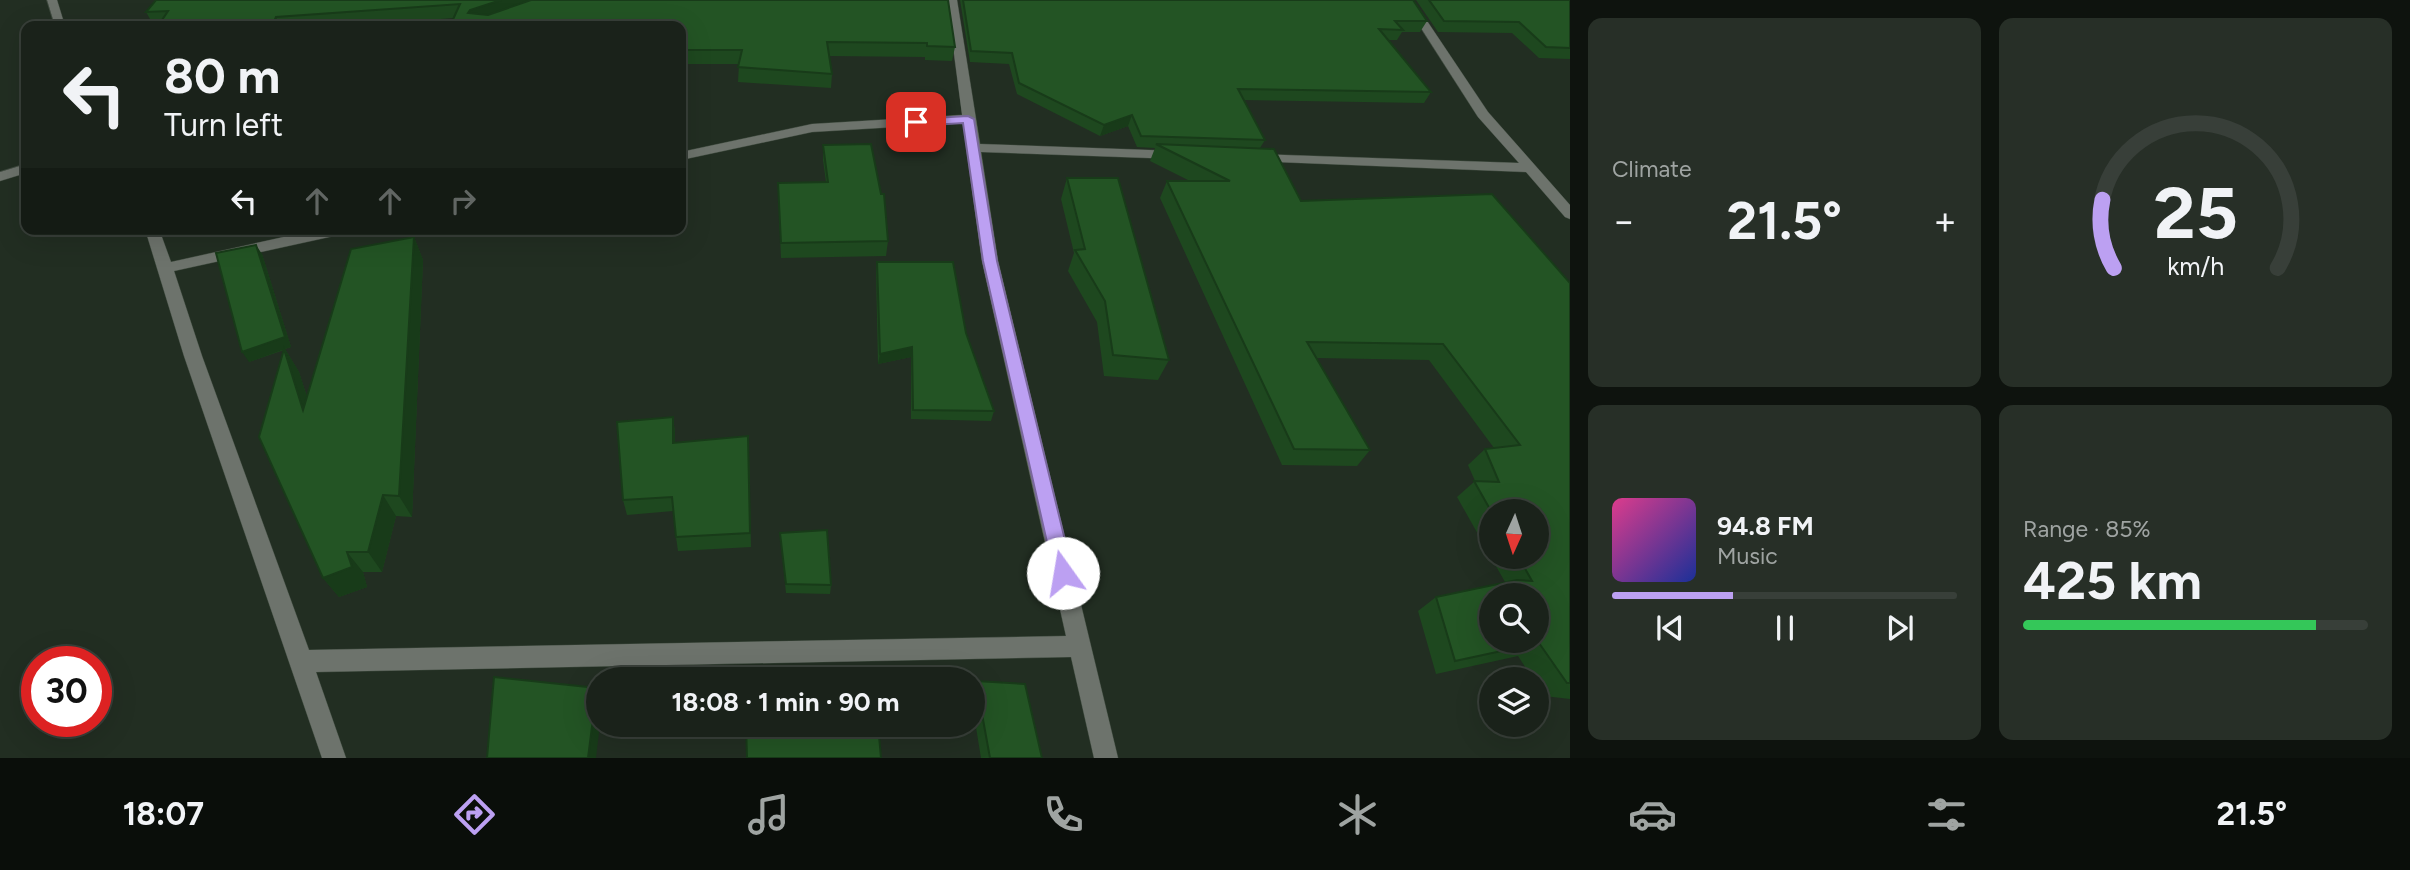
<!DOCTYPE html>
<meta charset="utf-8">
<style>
:root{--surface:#1a221a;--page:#272f27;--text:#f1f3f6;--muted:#9fa4a2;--line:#383f39;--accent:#bca0f2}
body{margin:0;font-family:Figtree,sans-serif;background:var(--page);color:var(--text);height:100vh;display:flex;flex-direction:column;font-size:26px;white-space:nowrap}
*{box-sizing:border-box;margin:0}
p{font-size:23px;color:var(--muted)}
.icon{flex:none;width:38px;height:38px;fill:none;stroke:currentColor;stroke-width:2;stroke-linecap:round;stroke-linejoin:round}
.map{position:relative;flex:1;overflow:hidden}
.side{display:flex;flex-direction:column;gap:18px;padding:18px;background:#0e130e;width:840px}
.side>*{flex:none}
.top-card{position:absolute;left:21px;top:21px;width:665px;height:214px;border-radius:14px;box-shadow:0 7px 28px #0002,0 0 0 2px var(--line);background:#1a221a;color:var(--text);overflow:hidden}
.needle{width:46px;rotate:183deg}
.controls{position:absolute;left:1479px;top:499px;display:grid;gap:14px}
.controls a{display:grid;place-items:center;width:70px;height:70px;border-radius:50%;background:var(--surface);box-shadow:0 7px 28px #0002,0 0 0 2px var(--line);font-size:35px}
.speed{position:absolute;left:21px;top:646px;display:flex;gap:14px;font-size:35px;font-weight:700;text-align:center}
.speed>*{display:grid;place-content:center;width:91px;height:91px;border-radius:50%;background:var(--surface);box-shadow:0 7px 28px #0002,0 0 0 2px var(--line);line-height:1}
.speed .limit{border:10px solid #d22;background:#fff;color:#111}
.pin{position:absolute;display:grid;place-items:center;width:60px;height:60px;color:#fff;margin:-30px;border-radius:14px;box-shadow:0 4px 10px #0006}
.me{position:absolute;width:77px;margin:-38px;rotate:347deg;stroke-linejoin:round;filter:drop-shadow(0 0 5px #0008)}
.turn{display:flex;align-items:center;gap:24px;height:147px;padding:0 28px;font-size:32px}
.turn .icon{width:91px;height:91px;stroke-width:2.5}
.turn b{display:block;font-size:49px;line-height:60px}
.lanes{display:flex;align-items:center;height:66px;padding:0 28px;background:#0003;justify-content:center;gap:35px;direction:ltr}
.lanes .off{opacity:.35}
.big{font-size:52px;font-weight:700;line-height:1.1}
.side .tile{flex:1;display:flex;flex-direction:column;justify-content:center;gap:10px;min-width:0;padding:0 24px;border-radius:14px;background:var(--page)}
.side .dial{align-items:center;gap:0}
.dial svg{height:182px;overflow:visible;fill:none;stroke:var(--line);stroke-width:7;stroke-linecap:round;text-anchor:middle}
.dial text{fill:var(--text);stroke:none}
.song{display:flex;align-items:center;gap:21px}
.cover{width:84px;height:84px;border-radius:10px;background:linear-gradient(135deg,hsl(330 70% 55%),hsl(230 70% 35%))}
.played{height:7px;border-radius:4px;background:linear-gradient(90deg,var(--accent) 35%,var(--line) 35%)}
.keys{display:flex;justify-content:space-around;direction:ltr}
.heat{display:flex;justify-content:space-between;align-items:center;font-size:38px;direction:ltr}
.charge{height:10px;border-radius:5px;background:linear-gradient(90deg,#34c759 85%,var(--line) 0)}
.side .tiles{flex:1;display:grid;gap:18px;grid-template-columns:repeat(2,1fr)}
.trip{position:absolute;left:586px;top:667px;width:399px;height:70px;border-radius:35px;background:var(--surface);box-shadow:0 7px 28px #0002,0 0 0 2px var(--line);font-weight:700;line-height:70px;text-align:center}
.tabs{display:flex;height:112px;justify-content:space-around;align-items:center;background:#0a0e0a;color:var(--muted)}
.tabs .icon{width:49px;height:49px}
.tabs .selected{color:var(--accent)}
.tabs b{font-size:32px;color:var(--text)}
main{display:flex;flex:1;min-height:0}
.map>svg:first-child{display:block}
</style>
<main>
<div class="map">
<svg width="1570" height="758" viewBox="0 0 1570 758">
<rect width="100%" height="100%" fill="#222e22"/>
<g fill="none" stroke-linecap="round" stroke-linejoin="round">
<g stroke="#3e4a3e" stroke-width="1">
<path id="minor" d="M 47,0 L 57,0 L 65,26 L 55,26 Z
M 947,0 L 957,0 L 980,144 L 1177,151 L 1184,155 L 1177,159 L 981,152 L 998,261 L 1118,758 L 1094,758 L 1071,657 L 316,672 L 346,758 L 322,758 L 184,356 L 145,229 L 159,229 L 171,262 L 320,229 L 350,229 L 343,234 L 174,271 L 202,356 L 309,650 L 1066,636 L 982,261 L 963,123 L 812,132 L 681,160 L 681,152 L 812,124 L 962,115 Z
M 1403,0 L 1413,0 L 1488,112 L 1570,205 L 1570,219 L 1565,217 L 1526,172 L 1252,161 L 1250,158 L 1257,154 L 1519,163 L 1478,117 Z
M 26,164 L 26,173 L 0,181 L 0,172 Z"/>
</g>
<use href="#minor" fill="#6d736c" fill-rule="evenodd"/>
</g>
<path fill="#1e481f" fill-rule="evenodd" d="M 156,0 L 948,0 L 955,47 L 952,61 L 925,60 L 925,57 L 829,56 L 832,74 L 831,88 L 738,82 L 739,64 L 681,64 L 681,26 L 454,18 L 348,26 L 154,26 L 146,12 Z
M 960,0 L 1413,0 L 1427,21 L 1420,32 L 1402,32 L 1397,40 L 1388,40 L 1431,92 L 1424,103 L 1244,100 L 1265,140 L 1260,148 L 1301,201 L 1570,283 L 1570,699 L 1544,696 L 1536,684 L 1536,679 L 1533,679 L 1518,656 L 1436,674 L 1418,611 L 1436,597 L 1505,582 L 1457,497 L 1475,481 L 1468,465 L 1485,449 L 1494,448 L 1429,360 L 1317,358 L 1370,450 L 1357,466 L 1282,465 L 1160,198 L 1167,181 L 1190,181 L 1150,161 L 1155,148 L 1137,147 L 1128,126 L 1100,136 L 1017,94 L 1009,64 L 970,62 ZM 1491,511 L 1536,556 L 1491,556 Z
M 1416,0 L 1570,0 L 1570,59 L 1539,58 L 1512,33 L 1438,32 Z
M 823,145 L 888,241 L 886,256 L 781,258 L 778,183 L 826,182 L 823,160 Z
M 1067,178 L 1169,360 L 1158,380 L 1104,376 L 1097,322 L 1068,271 L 1074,253 L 1061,199 Z
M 414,237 L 423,260 L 412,517 L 396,516 L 382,572 L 363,572 L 367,587 L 339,597 L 323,578 L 284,350 L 249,362 L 262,254 L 291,347 L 285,349 L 299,372 L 307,397 Z
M 877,262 L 966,333 L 994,411 L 991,421 L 911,419 L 911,357 L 878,364 L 876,272 Z
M 673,417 L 675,433 L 675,443 L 749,452 L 751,547 L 678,551 L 676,537 L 673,511 L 627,515 L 623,500 Z
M 780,533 L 831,585 L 830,594 L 786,593 Z
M 976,681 L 1042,758 L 981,758 L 973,709 L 973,689 Z"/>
<path fill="#183b19" d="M 501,0 L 546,0 L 474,24 L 468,13 L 470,10 Z
M 276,17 L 280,26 L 272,26 Z
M 1132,115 L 1128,126 L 1100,136 L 1104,125 Z
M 414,237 L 423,260 L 412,517 L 399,496 Z
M 256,245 L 262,254 L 291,347 L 285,349 L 299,372 L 318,432 L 303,410 L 285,349 L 249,362 L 242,352 Z
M 912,347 L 911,357 L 878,364 L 880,354 Z
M 673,417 L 675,433 L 675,458 L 673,443 Z
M 383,495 L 396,516 L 382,572 L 368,552 Z
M 347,552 L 363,572 L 367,587 L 339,597 L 323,578 Z
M 597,688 L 598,691 L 598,724 L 600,724 L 596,758 L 588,758 Z"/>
<path fill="#235424" stroke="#183b19" stroke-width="2" fill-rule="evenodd" d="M 156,0 L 501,0 L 470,10 L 468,13 L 488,15 L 531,0 L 948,0 L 955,47 L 927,46 L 927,43 L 827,42 L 832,74 L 738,67 L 742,50 L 681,50 L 681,26 L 450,26 L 460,4 L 276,17 L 272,26 L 158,26 L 168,11 L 146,12 Z
M 963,0 L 1413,0 L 1427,21 L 1395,21 L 1403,30 L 1379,29 L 1431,92 L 1238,89 L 1265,140 L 1141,136 L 1132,115 L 1104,125 L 1019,83 L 1012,53 L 971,51 Z
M 1429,0 L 1570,0 L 1570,48 L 1546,47 L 1519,22 L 1444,21 Z
M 871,144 L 881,194 L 884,194 L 888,241 L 781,243 L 778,183 L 828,182 L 823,145 Z
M 1156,144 L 1274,149 L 1301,201 L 1492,194 L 1570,283 L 1570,683 L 1567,683 L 1539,643 L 1455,661 L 1436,597 L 1517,580 L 1532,581 L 1518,556 L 1536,556 L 1536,511 L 1491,511 L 1474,481 L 1499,482 L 1485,449 L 1520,445 L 1443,344 L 1307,342 L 1370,450 L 1294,449 L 1167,181 L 1230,181 ZM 1491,595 L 1536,595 L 1536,640 L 1491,640 Z
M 1067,178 L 1118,178 L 1169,360 L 1113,355 L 1105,301 L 1075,250 L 1085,249 Z
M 414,237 L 399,496 L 383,495 L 368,552 L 347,552 L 352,567 L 323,578 L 259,437 L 284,349 L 303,410 L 351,249 Z
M 256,245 L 285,337 L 242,352 L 216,253 Z
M 877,262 L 953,262 L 966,333 L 994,411 L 913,410 L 912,347 L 880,354 Z
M 673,417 L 673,443 L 748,436 L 750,533 L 676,537 L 672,497 L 623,500 L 617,422 Z
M 827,530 L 831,585 L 786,584 L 780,533 Z
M 812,673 L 874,677 L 874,679 L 813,679 Z
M 494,677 L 597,688 L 588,758 L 487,758 Z
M 976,681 L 1025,684 L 1042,758 L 990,758 Z
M 746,724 L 878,724 L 881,758 L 747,758 Z"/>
<path fill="#bca0f2" stroke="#7a689d" stroke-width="2" d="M 968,116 L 974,119 L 997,261 L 1073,573 L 1070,579 L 1063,582 L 1057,579 L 1054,573 L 983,261 L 963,123 L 916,126 L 910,122 L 916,119 Z"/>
</svg>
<div class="controls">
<a><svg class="needle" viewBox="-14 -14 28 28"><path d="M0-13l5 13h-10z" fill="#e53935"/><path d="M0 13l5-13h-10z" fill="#9fa4a2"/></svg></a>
<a><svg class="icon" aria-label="search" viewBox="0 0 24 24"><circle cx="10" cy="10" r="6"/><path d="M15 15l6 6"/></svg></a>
<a><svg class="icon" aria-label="layers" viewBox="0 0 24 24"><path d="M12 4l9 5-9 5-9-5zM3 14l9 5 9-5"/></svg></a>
</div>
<div class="speed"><div class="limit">30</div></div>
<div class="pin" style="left:916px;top:122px;background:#d93025"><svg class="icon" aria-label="arrive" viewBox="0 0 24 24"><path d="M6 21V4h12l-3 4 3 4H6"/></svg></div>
<svg class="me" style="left:1063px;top:573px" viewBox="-20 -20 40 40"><circle r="19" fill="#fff"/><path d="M0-13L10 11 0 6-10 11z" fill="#bca0f2"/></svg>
<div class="trip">18:08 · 1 min · 90 m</div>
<div class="top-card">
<div class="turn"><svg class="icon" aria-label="left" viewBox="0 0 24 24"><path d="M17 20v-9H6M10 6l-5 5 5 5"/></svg><div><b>80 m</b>Turn left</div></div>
<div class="lanes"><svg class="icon" aria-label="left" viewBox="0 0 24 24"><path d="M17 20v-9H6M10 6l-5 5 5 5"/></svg><svg class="icon off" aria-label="ahead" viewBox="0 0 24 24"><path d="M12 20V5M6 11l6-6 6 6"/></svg><svg class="icon off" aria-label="ahead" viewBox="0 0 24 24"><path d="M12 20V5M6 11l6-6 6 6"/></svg><svg class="icon off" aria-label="right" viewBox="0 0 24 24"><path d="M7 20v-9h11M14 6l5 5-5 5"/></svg></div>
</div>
</div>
<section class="side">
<div class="tiles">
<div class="tile"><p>Climate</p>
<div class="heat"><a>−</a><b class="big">21.5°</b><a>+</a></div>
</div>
<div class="tile dial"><svg viewBox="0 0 100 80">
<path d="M14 69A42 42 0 1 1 86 69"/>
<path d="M14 69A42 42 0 0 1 9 39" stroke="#bca0f2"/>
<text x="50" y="56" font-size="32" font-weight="700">25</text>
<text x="50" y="72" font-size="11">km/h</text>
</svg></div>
<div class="tile">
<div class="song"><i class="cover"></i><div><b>94.8 FM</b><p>Music</p></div></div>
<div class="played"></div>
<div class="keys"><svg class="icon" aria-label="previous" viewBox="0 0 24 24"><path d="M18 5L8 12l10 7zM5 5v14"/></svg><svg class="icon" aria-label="pause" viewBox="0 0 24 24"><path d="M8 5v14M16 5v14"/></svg><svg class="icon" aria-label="next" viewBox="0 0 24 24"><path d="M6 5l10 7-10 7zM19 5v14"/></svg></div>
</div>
<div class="tile"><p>Range · 85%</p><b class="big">425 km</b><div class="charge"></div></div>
</div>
</section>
</main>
<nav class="tabs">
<b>18:07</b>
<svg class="icon selected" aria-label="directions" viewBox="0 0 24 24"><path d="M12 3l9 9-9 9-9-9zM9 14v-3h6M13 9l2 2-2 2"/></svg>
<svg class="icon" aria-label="music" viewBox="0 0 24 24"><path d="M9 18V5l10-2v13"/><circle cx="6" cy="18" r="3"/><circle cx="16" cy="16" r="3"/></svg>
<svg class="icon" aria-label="phone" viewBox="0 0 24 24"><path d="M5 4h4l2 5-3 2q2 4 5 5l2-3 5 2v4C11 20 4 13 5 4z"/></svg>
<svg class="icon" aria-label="climate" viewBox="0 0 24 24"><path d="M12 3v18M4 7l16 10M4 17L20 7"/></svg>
<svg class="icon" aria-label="car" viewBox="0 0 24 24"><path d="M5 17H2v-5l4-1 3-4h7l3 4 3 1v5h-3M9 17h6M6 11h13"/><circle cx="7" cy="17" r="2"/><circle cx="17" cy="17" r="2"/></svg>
<svg class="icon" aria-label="filters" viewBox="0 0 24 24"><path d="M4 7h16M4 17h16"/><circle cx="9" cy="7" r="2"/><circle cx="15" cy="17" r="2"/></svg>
<b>21.5°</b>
</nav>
